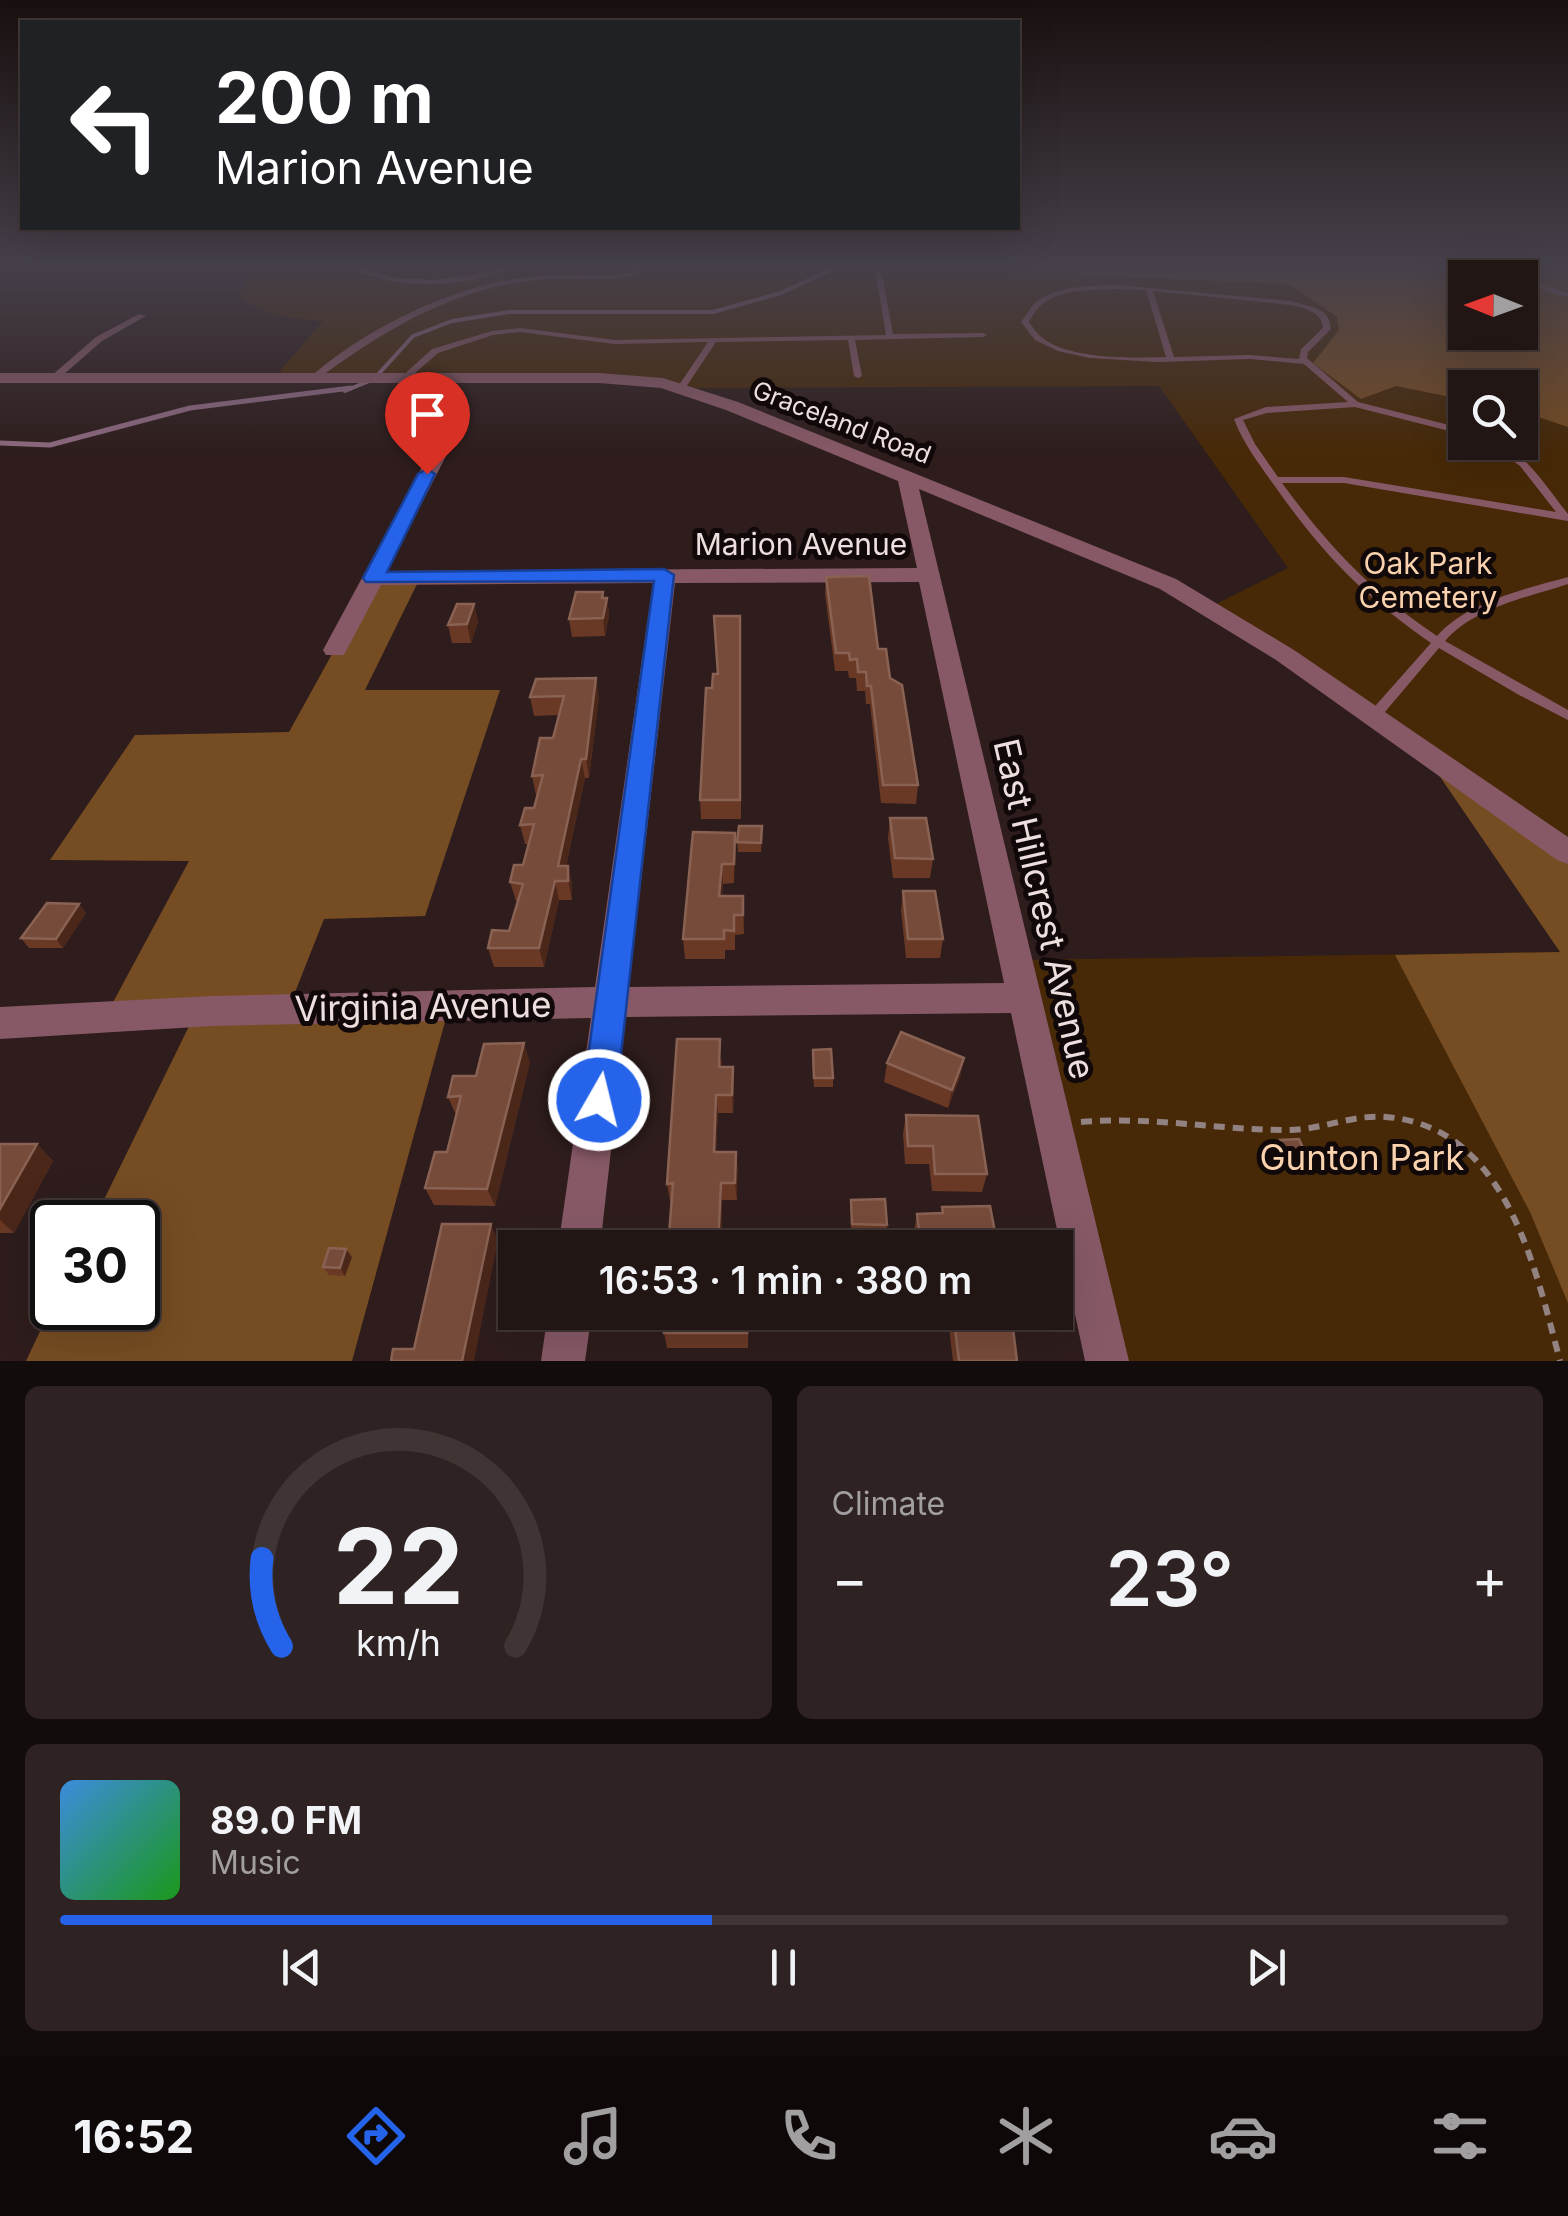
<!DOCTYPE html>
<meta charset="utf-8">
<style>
:root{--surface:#221615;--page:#2e2322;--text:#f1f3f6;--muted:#a29fa0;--line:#3f3534;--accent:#2563eb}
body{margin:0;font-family:Inter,sans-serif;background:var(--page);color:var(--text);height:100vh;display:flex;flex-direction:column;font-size:38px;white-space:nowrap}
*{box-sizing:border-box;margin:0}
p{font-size:32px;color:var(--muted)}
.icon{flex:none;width:55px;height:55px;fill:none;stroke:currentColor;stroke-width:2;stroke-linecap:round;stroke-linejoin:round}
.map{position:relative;height:1361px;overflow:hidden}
.sheet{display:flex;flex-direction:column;gap:25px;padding:25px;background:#130c0c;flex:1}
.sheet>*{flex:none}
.top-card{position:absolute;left:20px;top:20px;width:1000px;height:210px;border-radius:0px;box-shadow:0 10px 40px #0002,0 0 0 2px var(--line);background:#202124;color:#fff;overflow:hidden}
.needle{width:65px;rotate:271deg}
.buttons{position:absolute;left:1448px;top:260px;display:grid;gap:20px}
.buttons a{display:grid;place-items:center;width:90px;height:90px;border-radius:0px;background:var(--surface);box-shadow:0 10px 40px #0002,0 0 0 2px var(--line);font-size:50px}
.speed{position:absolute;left:30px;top:1200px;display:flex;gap:20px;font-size:50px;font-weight:700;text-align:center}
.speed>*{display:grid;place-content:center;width:130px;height:130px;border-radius:50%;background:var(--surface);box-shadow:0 10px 40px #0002,0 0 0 2px var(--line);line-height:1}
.speed .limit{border:5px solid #111;border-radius:15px;background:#fff;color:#111}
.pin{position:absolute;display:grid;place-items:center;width:85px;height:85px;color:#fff;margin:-102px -42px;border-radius:50% 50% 50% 0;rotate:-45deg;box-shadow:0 0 10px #0007}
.pin .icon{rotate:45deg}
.me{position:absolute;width:110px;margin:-55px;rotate:8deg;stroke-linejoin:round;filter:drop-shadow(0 0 8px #0008)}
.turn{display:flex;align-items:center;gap:35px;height:210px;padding:0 30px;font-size:45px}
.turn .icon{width:130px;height:130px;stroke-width:2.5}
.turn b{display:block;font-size:70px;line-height:85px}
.big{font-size:75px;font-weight:600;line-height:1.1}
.sheet .card{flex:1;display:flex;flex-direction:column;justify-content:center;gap:15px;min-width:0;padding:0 35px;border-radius:15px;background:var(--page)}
.sheet .dial{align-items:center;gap:0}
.dial svg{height:260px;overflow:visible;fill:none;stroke:var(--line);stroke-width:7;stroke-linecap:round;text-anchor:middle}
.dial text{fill:var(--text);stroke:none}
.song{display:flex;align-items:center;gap:30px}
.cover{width:120px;height:120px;border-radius:15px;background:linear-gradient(135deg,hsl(210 70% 55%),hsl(120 70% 35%))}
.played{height:10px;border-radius:5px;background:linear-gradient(90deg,var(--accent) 45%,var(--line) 45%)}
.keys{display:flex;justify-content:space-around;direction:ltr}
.heat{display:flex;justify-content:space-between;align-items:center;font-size:55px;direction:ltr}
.sheet .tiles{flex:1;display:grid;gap:25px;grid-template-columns:1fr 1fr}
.card:last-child{grid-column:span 2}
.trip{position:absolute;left:498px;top:1230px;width:575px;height:100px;border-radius:0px;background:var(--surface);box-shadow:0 10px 40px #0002,0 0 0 2px var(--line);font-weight:600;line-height:100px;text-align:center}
.tab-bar{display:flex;height:160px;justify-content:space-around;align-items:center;background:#0e0908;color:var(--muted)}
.tab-bar .icon{width:70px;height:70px}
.tab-bar .current{color:var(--accent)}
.tab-bar b{font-size:45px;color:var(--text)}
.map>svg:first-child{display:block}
</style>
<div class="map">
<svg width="1568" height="1361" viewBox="0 0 1568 1361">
<rect width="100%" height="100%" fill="#2e1d1c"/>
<path fill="#472907" d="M 253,264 L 1072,264 L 1080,275 L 1289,284 L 1465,388 L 1465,442 L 1520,442 L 1520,400 L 1568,420 L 1568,1361 L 1107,1361 L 1018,960 L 1560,952 L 1422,749 L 1210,607 L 1288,568 L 1159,386 L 681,388 L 663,383 L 273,379 L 323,321 C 292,318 265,317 240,296 Z"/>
<path fill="#764c22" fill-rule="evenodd" d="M 1072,264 L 1568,264 L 1568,427 L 1520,411 L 1520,388 L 1465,388 L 1465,400 L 1396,386 L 1361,399 L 1313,363 L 1339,330 L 1337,317 L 1289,284 L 1080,275 ZM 1465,278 L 1520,278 L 1520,332 L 1465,332 Z
M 374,578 L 420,578 L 365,690 L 500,690 L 425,916 L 324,919 L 288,1010 L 449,1007 L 352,1361 L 26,1361 L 52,1306 L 138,1308 L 138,1222 L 93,1222 L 195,1014 L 104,1019 L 189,861 L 50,860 L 135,735 L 289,732 Z
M 1421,749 L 1568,852 L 1568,1303 L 1530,1212 L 1395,955 L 1560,952 Z"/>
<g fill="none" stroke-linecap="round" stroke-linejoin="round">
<path stroke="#8c687e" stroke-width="4" d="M 1463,264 L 1507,278
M 1520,281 L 1568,295
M 345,391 L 374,379 L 413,336 L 452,321 L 509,312 L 713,312 L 781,293 L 830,270 L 832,264"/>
<path stroke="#8c687e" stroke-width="5" d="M 0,443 L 50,445 L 190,408 L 351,388"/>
<path stroke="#928382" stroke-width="6" stroke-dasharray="11 8" stroke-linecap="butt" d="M 1081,1122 C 1151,1116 1218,1130 1288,1130 C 1321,1130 1353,1114 1386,1117 C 1506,1126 1535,1267 1560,1361"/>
<path fill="#875966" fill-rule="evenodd" d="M 345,264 L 353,264 L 390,277 L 433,280 L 477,274 L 513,264 L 523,264 C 470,288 396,294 345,264 Z
M 638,264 L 644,264 L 639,274 L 636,276 C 603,282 570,277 536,280 C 453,288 381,332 315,381 L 308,379 C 368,326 457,283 538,276 C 567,273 595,277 624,274 L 633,272 Z
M 879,272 L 882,274 L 893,334 L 983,333 L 987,335 L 983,337 L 855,340 L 862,376 L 858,378 L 854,376 L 848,340 L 716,342 L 684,390 L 681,390 L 677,388 L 708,342 L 615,344 L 520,332 L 493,335 L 438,353 L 406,381 L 399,379 L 432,349 L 492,331 L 520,328 L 615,340 L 886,335 L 876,274 Z
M 1118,285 L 1291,301 L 1316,308 L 1325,313 L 1329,320 L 1331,329 L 1308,352 L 1307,358 L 1358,402 L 1465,429 L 1465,435 L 1355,407 L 1267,413 L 1243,420 L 1255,444 L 1278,477 L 1344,477 L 1556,512 L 1520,466 L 1488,442 C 1520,442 1549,491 1568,514 L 1568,521 L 1344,483 L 1282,483 C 1328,546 1372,592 1437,636 C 1467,602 1525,589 1568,577 L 1568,584 C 1526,598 1475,607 1445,641 L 1568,710 L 1568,720 L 1519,695 L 1439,648 L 1379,719 L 1369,719 L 1367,716 L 1369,713 L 1431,643 C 1363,596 1321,552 1274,485 C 1259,464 1243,443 1234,419 L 1266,407 L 1348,402 L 1304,364 L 1250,359 L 1158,362 L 1090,358 L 1058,351 L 1035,340 L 1021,322 C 1026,316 1030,307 1036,302 C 1059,285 1092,286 1118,285 ZM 1118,289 L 1146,290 L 1166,357 C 1131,358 1065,360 1039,335 C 1035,331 1032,326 1029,322 C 1032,317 1034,312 1038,308 C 1057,288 1093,290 1118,289 ZM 1153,291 L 1291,305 C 1305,308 1322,312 1323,328 L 1301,349 L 1299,359 L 1250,355 L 1174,357 Z
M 139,314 L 146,316 L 102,341 L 56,381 L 50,381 L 50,377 L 96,337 Z"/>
<path fill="#875966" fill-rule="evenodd" d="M 0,373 L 599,373 L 663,378 L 738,402 L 1176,579 L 1294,650 L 1568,837 L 1568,864 L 1557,860 L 1276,660 L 1160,589 L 919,489 L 1129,1361 L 1085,1361 L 1011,1013 L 626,1017 L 600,1248 L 558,1248 L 591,1018 L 212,1026 L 0,1039 L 0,1007 L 212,996 L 595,987 L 653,583 L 381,585 L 344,655 L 326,655 L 323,650 L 428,456 L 437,450 L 446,456 L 387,571 L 917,568 L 898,481 L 726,410 L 661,388 L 599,383 L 0,383 ZM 919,582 L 1004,983 L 629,987 L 675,583 Z
M 548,1312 L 592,1312 L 585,1361 L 541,1361 Z"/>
</g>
<path fill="#693926" d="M 826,577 L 878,649 L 890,678 L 918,785 L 916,804 L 881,803 L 870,704 L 866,704 L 865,691 L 857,691 L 856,678 L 849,678 L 848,671 L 835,671 L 825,594 Z
M 603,592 L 604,598 L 607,598 L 609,616 L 605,636 L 572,637 L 569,619 Z
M 474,604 L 478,622 L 471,643 L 452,643 L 448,625 Z
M 741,634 L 741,819 L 701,819 L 700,800 L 712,688 L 717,674 Z
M 530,697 L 599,697 L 589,778 L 585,778 L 566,866 L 568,866 L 572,885 L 572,900 L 559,900 L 544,967 L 494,967 L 488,948 L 509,931 L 518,901 L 516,901 L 510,882 L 523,865 L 529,844 L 525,844 L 520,825 L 534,808 L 538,795 L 536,795 L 532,776 L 553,738 L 559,715 L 534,716 Z
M 890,818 L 933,859 L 930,878 L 893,878 L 888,838 Z
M 762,826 L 761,852 L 738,852 L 737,842 Z
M 735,833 L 734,883 L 723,884 L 722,896 L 743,896 L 744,934 L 735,935 L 735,950 L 725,950 L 725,959 L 685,959 L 683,939 Z
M 903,891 L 943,939 L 940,958 L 906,958 L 901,910 Z
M 79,904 L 86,913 L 63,948 L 29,948 L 21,938 Z
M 722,1058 L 721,1067 L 734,1086 L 733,1113 L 718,1113 L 716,1152 L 736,1152 L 737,1200 L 722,1200 L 721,1248 L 668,1248 L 672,1201 L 670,1201 L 667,1184 Z
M 964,1058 L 960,1077 L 948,1108 L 884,1082 L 887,1063 Z
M 812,1059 L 833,1078 L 833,1087 L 814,1087 Z
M 530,1062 L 495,1206 L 434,1205 L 425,1188 L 447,1152 L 456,1115 L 448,1097 L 476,1076 Z
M 906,1115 L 987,1174 L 982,1192 L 932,1191 L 929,1164 L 905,1164 L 903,1134 Z
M 1280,1140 L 1307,1157 L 1300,1166 L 1281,1166 L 1274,1149 Z
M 0,1144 L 37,1144 L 53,1161 L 14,1233 L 0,1233 Z
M 851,1200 L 887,1225 L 886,1234 L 851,1233 Z
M 942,1207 L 998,1248 L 916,1248 L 914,1231 L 917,1214 L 941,1213 Z
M 352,1257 L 345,1276 L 329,1275 L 323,1267 Z
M 749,1312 L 748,1348 L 667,1348 L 664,1333 Z
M 947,1312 L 1011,1312 L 1017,1361 L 953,1361 Z"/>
<path fill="#4b271a" d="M 603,592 L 605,606 L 607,598 L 609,616 L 605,636 L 603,618 Z
M 474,604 L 478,622 L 471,643 L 467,624 Z
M 596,678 L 599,697 L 589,778 L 586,759 Z
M 581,759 L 585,778 L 563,881 L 558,866 Z
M 735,833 L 736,852 L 734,883 L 734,864 Z
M 722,864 L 723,884 L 720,916 L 719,896 Z
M 568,866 L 572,885 L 572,900 L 568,881 Z
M 555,881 L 559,900 L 544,967 L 539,948 Z
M 79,904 L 86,913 L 63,948 L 56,939 Z
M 524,1043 L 530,1062 L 495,1206 L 487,1189 Z
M 964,1058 L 960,1077 L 948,1108 L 952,1090 Z
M 733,1067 L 734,1086 L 733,1113 L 732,1095 Z
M 716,1095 L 718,1113 L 715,1169 L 714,1152 Z
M 37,1144 L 53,1161 L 14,1233 L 0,1220 L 0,1209 Z
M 736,1152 L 738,1169 L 737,1200 L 735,1183 Z
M 721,1183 L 722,1200 L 721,1248 L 718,1248 Z
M 491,1224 L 498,1241 L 474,1361 L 462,1361 Z
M 346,1249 L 352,1257 L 345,1276 L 340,1268 Z"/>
<path fill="#774b3a" stroke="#896253" stroke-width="2.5" d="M 869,576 L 878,649 L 886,649 L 890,678 L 902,685 L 918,785 L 883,785 L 871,686 L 867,686 L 866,672 L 858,672 L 857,659 L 850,660 L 849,653 L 836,653 L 826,577 Z
M 576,592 L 603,592 L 602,598 L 607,598 L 603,618 L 569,619 Z
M 457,604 L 474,604 L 467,624 L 448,625 Z
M 714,616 L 740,616 L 740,800 L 700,800 L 706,688 L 712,688 L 713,674 L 718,674 Z
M 596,678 L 586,759 L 581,759 L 558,866 L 568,866 L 568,881 L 555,881 L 539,948 L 488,948 L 492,930 L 509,931 L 523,884 L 510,882 L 514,865 L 523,865 L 534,824 L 520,825 L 525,808 L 534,808 L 543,775 L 532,776 L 540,738 L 553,738 L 564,696 L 530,697 L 536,679 Z
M 890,818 L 926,818 L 933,859 L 895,858 Z
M 739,826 L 762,826 L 761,843 L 737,842 Z
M 693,832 L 735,833 L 734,864 L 722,864 L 719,896 L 743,896 L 743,915 L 734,915 L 734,931 L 724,930 L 724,939 L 683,939 Z
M 903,891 L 935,891 L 943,939 L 908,939 Z
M 47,903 L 79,904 L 56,939 L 21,938 Z
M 901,1032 L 964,1058 L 952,1090 L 887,1063 Z
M 677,1039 L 720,1039 L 719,1067 L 733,1067 L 732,1095 L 716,1095 L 714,1152 L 736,1152 L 735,1183 L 721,1183 L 718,1248 L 668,1248 L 673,1183 L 667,1184 Z
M 524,1043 L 487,1189 L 425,1188 L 435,1152 L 447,1152 L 461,1096 L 448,1097 L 453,1076 L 476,1076 L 484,1044 Z
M 831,1049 L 833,1078 L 814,1078 L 813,1050 Z
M 906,1115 L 978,1116 L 987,1174 L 935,1174 L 933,1146 L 908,1146 Z
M 1299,1139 L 1307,1157 L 1286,1157 L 1280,1140 Z
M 0,1144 L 37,1144 L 0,1209 Z
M 885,1199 L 887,1225 L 852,1224 L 851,1200 Z
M 990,1206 L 998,1248 L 945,1248 L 944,1238 L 920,1238 L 917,1214 L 943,1213 L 942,1207 Z
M 442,1224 L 491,1224 L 462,1361 L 391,1361 L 393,1349 L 414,1349 Z
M 784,1239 L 803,1239 L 803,1248 L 784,1248 Z
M 329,1248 L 346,1249 L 340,1268 L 323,1267 Z
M 666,1312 L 747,1312 L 747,1333 L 664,1333 Z
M 953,1312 L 1011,1312 L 1017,1361 L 959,1361 Z"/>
<linearGradient id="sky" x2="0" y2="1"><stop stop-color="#19100f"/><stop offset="0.58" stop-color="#46404b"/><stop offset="1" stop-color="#46404b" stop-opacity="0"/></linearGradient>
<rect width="1568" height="455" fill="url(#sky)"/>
<path fill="#2563eb" stroke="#184099" stroke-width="2.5" d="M 427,469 L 435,474 L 387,572 L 664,569 L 674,575 L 616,1100 L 611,1112 L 599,1116 L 587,1112 L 582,1100 L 654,581 L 366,582 L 363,578 L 418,474 Z"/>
<g text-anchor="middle" stroke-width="10" stroke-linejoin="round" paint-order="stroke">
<g font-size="25" fill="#ecdfde" stroke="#110909">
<text transform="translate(842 422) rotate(21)" y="9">Graceland Road</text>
</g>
<g font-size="30" fill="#ecdfde" stroke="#110909">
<text x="801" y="555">Marion Avenue</text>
</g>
<g font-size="30" fill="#fbd2ae" stroke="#110909">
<text x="1428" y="574">Oak Park<tspan x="1428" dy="34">Cemetery</tspan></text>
</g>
<g font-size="35" fill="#ecdfde" stroke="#110909">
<text transform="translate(1044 909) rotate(77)" y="12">East Hillcrest Avenue</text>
<text transform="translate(423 1007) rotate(-1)" y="12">Virginia Avenue</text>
</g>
<g font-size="35" fill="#fbd2ae" stroke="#110909">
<text x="1362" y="1170">Gunton Park</text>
</g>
</g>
</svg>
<div class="buttons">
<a><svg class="needle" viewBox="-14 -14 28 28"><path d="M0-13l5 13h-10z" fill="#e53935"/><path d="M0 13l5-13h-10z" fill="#a29fa0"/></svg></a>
<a><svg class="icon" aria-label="search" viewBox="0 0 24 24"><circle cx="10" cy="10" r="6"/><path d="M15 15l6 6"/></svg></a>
</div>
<div class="speed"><div class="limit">30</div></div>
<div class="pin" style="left:427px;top:474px;background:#d93025"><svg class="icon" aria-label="arrive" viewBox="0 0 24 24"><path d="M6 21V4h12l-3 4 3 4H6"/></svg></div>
<svg class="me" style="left:599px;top:1100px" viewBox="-20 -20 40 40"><circle r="17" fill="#2563eb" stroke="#fff" stroke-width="3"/><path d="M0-11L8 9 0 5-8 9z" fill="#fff"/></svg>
<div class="trip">16:53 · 1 min · 380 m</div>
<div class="top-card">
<div class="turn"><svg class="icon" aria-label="left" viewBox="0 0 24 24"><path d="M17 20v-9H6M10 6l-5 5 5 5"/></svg><div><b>200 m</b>Marion Avenue</div></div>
</div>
</div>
<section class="sheet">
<div class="tiles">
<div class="card dial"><svg viewBox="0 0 100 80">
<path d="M14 69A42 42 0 1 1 86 69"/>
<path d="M14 69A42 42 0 0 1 8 42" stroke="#2563eb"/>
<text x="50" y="56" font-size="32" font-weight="700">22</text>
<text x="50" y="72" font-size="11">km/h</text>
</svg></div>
<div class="card"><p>Climate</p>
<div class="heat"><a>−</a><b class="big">23°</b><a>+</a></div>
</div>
<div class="card">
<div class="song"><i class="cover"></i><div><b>89.0 FM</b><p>Music</p></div></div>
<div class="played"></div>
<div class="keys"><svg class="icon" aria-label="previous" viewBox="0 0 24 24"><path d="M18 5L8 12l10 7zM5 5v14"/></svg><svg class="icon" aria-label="pause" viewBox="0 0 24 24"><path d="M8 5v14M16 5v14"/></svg><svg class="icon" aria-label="next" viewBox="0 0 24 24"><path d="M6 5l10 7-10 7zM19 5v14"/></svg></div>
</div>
</div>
</section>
<nav class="tab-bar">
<b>16:52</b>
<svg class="icon current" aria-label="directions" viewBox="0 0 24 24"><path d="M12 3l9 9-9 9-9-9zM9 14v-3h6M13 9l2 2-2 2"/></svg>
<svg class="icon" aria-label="music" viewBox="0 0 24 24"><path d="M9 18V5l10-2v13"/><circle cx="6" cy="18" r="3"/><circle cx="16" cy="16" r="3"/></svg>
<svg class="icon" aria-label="phone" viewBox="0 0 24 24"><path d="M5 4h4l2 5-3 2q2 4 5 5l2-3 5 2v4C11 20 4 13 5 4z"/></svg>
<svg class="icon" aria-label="climate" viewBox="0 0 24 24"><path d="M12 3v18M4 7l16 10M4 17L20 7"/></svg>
<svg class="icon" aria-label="car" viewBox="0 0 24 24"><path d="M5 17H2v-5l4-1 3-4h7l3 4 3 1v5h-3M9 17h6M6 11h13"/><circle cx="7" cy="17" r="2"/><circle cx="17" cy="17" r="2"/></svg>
<svg class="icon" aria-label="filters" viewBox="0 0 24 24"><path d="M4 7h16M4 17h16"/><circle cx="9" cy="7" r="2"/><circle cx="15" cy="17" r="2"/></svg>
</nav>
